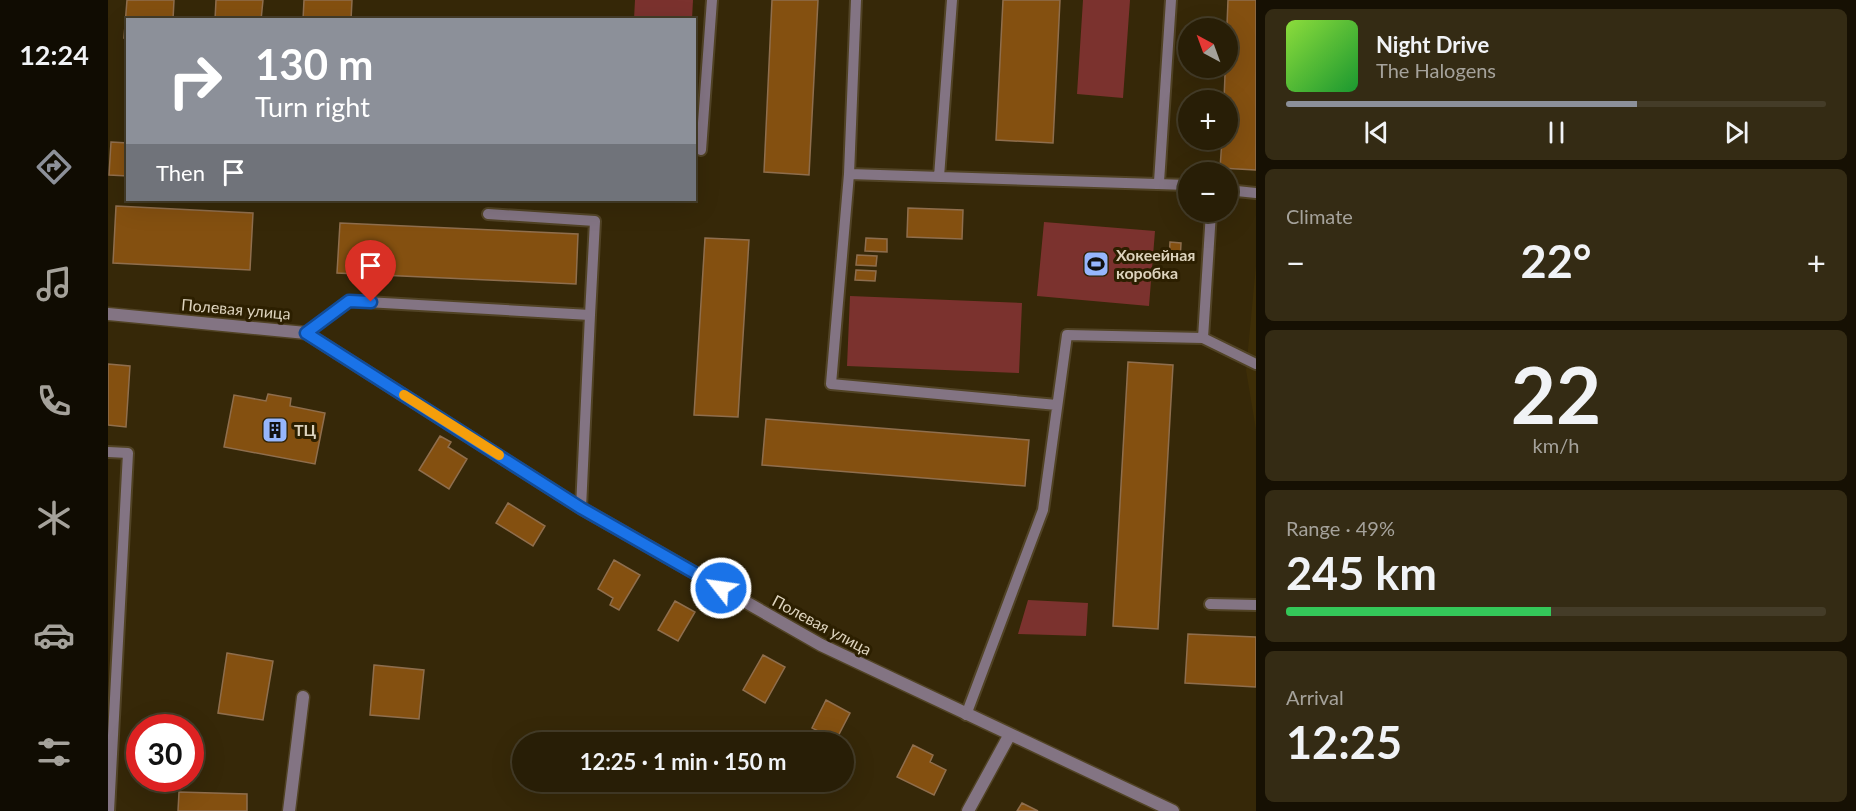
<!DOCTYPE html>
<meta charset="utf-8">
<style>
:root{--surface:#281e06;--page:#342b14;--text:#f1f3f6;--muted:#a5a29b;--line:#443c28;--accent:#8c9099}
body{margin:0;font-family:Lato,sans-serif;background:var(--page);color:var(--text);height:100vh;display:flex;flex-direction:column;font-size:22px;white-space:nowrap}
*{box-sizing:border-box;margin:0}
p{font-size:20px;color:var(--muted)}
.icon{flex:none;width:33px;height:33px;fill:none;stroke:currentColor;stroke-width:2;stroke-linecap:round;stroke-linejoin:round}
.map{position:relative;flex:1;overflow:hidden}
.drawer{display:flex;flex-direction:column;gap:9px;padding:9px;background:#161003;width:600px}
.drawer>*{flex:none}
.guide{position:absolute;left:18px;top:18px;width:570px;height:183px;border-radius:0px;box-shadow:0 6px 24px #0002,0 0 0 2px var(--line);background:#8c9099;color:#fff;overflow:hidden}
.needle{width:39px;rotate:319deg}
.buttons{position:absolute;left:1070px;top:18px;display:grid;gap:12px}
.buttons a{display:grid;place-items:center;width:60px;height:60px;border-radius:50%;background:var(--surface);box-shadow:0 6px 24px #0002,0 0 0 2px var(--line);font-size:30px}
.speed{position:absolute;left:18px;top:714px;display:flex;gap:12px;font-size:30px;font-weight:700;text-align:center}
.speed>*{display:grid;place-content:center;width:78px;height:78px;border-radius:50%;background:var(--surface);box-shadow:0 6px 24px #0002,0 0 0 2px var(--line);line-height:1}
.speed .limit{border:9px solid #d22;background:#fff;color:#111}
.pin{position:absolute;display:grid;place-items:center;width:51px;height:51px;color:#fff;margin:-62px -26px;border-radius:50% 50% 50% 0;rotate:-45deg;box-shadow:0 0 6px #0007}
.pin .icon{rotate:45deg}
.me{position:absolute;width:66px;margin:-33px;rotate:300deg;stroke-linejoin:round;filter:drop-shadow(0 0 4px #0008)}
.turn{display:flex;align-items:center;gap:21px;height:126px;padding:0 30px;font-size:27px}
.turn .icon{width:78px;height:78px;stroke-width:2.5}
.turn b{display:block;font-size:42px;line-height:51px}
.then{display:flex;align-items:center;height:57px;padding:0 30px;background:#0003;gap:12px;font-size:22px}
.big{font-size:45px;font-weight:700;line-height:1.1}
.drawer .card{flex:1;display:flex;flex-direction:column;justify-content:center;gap:9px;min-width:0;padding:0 21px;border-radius:9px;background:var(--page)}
.drawer .dial{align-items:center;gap:0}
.dial b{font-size:78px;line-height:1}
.song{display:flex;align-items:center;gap:18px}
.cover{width:72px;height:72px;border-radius:9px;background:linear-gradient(135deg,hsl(90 70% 55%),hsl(130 70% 35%))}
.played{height:6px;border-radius:3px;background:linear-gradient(90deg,var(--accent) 65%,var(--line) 65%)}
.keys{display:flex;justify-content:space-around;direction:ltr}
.heat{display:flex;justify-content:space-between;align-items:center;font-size:33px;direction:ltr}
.charge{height:9px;border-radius:4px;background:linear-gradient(90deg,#34c759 49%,var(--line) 0)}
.trip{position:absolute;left:404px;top:732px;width:342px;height:60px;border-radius:30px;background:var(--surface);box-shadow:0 6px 24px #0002,0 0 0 2px var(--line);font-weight:700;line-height:60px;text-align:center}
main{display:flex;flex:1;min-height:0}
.menu{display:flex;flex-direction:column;width:108px;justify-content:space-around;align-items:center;background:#100c02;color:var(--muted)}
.menu .icon{width:42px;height:42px}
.menu .current{color:var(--accent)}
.menu b{font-size:27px;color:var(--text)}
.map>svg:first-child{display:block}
</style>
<main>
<nav class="menu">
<b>12:24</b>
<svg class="icon current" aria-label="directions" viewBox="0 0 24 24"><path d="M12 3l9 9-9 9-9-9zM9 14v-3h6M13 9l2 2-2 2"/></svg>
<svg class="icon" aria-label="music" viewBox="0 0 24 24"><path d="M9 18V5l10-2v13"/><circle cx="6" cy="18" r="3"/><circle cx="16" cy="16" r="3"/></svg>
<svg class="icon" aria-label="phone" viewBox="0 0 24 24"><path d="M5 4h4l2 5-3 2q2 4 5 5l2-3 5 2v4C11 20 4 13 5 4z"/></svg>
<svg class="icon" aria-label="climate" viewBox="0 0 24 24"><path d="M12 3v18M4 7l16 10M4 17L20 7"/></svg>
<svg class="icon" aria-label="car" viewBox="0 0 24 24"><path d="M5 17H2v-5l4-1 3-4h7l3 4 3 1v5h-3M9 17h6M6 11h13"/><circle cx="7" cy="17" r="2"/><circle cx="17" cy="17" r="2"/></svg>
<svg class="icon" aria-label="filters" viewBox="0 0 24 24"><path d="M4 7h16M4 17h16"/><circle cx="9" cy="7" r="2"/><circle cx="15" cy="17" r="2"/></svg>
</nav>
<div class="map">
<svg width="1148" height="811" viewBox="0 0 1148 811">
<rect width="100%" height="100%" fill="#362808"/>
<path fill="#3e2e07" d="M 1148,265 L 1148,430 L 1138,370 Z"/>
<path fill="#7b322e" d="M 527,0 L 585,0 L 584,19 L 526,19 Z
M 975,0 L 1022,0 L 1015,98 L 969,94 Z
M 936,222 L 1047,231 L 1041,306 L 929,296 Z
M 742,296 L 914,303 L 911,373 L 739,366 Z
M 920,600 L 980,603 L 978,636 L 910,634 Z"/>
<path fill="#845010" stroke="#8f6e4d" stroke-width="1.5" d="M 19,0 L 66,0 L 65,20 L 20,20 L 20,38 L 16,38 Z
M 108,0 L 155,0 L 153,20 L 107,20 Z
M 196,0 L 244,0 L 243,20 L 195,20 Z
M 664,0 L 710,0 L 701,175 L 656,172 Z
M 895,0 L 952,0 L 945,143 L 888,140 Z
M 1120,0 L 1148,0 L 1148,170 L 1112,168 L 1114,140 L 1119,140 L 1119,100 L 1116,100 Z
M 3,142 L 20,143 L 20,176 L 1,175 Z
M 8,206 L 145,213 L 142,270 L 5,263 Z
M 800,208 L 855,210 L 854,239 L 799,237 Z
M 232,223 L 470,234 L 468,284 L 229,273 Z
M 597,238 L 641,240 L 630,417 L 586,415 Z
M 758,238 L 779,239 L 779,252 L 757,251 Z
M 1062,242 L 1073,243 L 1072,262 L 1061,261 Z
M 749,255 L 769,256 L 768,266 L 748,265 Z
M 748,270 L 768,271 L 767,281 L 747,280 Z
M 1020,362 L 1065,365 L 1050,629 L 1005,626 Z
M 0,364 L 22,366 L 18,427 L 0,425 Z
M 160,394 L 183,398 L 182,406 L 217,413 L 207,464 L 116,447 L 126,395 L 158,401 Z
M 658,419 L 921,440 L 917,486 L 654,465 Z
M 332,436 L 343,442 L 340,447 L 359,459 L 341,489 L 311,470 Z
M 400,503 L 437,526 L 425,546 L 388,523 Z
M 506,560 L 532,575 L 511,610 L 502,605 L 505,598 L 490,589 Z
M 567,601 L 587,612 L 570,641 L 550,630 Z
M 1080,634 L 1148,637 L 1148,687 L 1077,683 Z
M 119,653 L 165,661 L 155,720 L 110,713 Z
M 655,655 L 677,667 L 657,703 L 635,690 Z
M 266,665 L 316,670 L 311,719 L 262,715 Z
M 718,700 L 742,713 L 728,740 L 704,728 Z
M 805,745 L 825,755 L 822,762 L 838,770 L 826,795 L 789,777 Z
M 71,792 L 139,794 L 139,811 L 70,811 Z
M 914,803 L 930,811 L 909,811 Z"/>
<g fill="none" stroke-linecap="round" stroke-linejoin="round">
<g stroke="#514325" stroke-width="14">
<path id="service" d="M 748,0 L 741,174 L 1080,185
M 593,150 L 604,0
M 741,174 L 723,384 L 949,405
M 831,177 L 844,0
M 1051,182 L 1063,0
M 1119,190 L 1148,193
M 380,214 L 487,221 L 482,315
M 198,333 L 241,301 L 482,315 L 473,508
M 1095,338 L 1148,364
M 0,452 L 20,453 L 1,811
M 1102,604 L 1148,605
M 858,715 L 935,510 L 959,335 L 1095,338 L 1103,212"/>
</g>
<g stroke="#514325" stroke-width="15">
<path id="minor" d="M 0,314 L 198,333 L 473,508 L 713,645 L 1065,811
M 181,811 L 195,697
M 860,811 L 901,736"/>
</g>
<use href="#service" stroke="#837483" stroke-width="10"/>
<use href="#minor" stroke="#837483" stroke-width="12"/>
</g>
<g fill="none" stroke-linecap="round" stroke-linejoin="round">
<g stroke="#114b97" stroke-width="15">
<path id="route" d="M 263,302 L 241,301 L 198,333 L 473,508 L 613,588"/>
</g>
<use href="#route" stroke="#1a73e8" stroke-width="10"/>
<path stroke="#f59e0b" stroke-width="10" d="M 296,395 L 391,455"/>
</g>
<defs>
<g id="stadium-square" transform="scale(1.35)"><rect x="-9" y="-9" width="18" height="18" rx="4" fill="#96b6fd" stroke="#2c1f00"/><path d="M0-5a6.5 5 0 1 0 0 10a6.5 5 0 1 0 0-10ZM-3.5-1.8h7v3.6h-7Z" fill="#111"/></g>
<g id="building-square" transform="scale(1.35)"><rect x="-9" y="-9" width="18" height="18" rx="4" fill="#96b6fd" stroke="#2c1f00"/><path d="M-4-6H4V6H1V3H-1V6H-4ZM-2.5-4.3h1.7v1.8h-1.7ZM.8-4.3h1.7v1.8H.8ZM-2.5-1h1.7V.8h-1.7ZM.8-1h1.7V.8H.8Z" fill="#111"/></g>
</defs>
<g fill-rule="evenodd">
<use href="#stadium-square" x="988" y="264"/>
<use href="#building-square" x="167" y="430"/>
</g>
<g text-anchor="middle" stroke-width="6" stroke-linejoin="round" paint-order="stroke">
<g font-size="16" font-weight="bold" fill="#ddd3bd" stroke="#2c1f00" text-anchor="start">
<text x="1008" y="261">Хокеейная<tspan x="1008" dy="18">коробка</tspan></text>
<text x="186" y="436">ТЦ</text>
</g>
<g font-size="16" fill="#ddd3bd" stroke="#2c1f00">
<text transform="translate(128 309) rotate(5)" y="6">Полевая улица</text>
<text transform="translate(714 625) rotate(28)" y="6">Полевая улица</text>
</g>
</g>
</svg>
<div class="buttons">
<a><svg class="needle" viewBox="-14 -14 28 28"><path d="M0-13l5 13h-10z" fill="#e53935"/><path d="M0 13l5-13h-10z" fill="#a5a29b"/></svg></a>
<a>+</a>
<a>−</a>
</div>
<div class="speed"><div class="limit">30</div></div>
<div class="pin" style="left:263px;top:302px;background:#d93025"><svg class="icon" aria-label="arrive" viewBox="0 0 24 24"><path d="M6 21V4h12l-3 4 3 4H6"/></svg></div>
<svg class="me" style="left:613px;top:588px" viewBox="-20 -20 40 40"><circle r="17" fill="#1a73e8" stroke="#fff" stroke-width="3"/><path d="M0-11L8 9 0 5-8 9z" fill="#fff"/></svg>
<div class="trip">12:25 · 1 min · 150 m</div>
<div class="guide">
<div class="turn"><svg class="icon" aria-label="right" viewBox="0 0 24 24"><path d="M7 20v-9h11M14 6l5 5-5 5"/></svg><div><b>130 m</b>Turn right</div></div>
<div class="then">Then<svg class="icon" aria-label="arrive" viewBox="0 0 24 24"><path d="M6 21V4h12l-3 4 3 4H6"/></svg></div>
</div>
</div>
<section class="drawer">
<div class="card">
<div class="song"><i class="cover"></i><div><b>Night Drive</b><p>The Halogens</p></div></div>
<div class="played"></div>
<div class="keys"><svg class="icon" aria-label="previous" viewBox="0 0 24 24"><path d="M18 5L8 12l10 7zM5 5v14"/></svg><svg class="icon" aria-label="pause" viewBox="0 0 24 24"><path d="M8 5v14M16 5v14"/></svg><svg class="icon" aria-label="next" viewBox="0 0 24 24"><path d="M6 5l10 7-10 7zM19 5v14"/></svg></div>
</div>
<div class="card"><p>Climate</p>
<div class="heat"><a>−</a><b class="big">22°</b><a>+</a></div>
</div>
<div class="card dial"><b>22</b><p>km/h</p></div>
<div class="card"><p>Range · 49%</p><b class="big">245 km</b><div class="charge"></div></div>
<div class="card"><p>Arrival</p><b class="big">12:25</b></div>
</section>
</main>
